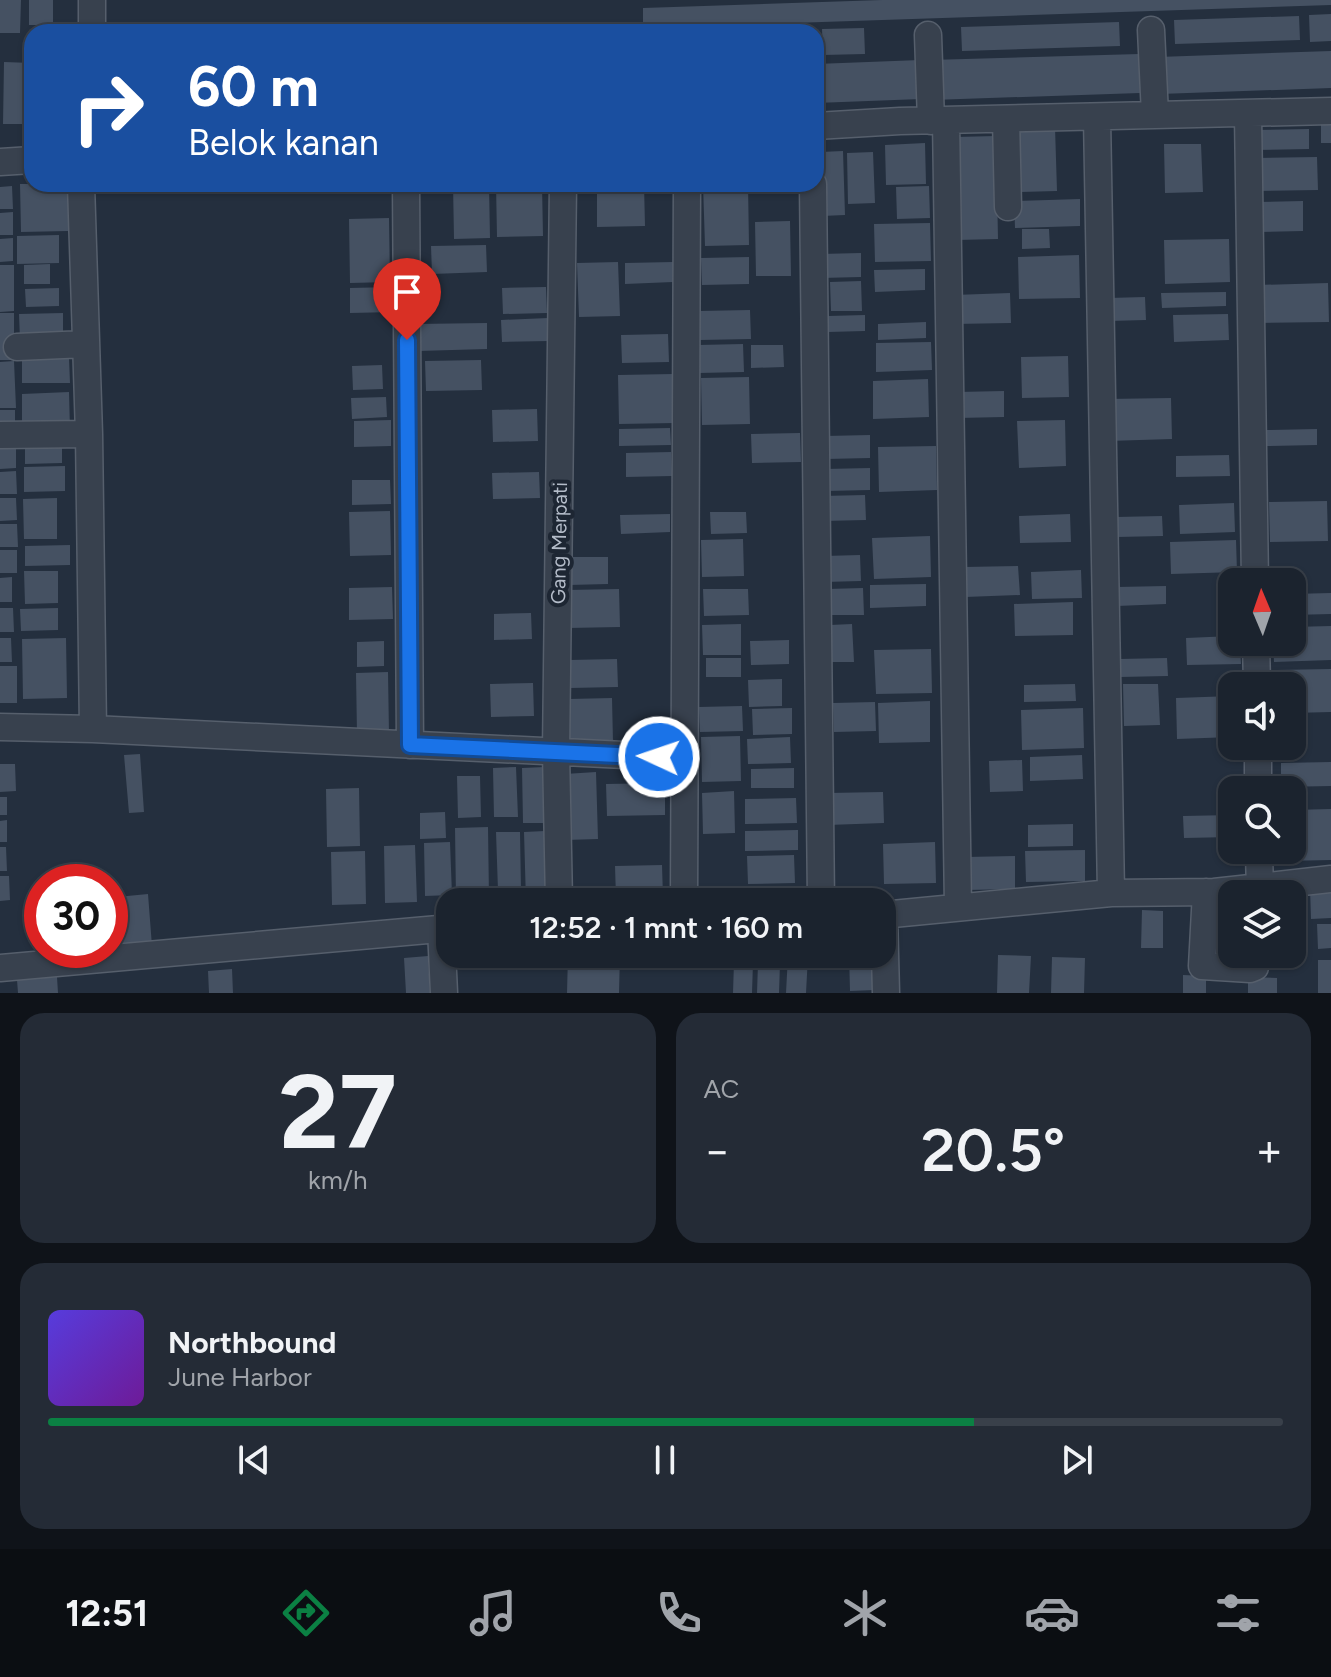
<!DOCTYPE html>
<html lang="id">
<meta charset="utf-8">
<style>
:root{--surface:#1b232e;--page:#242b36;--text:#f1f3f6;--muted:#a0a4aa;--line:#39404a;--accent:#0b8043}
body{margin:0;font-family:Figtree,sans-serif;background:var(--page);color:var(--text);height:100vh;display:flex;flex-direction:column;font-size:30px;white-space:nowrap}
*{box-sizing:border-box;margin:0}
p{font-size:26px;color:var(--muted)}
.icon{flex:none;width:44px;height:44px;fill:none;stroke:currentColor;stroke-width:2;stroke-linecap:round;stroke-linejoin:round}
.map{position:relative;height:993px;overflow:hidden}
.side{display:flex;flex-direction:column;gap:20px;padding:20px;background:#0f1319;flex:1}
.side>*{flex:none}
.banner{position:absolute;left:24px;top:24px;width:800px;height:168px;border-radius:24px;box-shadow:0 2px 6px #0004,0 0 0 2px var(--line);background:#1a4fa0;color:#fff;overflow:hidden}
.needle{width:52px;rotate:358deg}
.tools{position:absolute;left:1218px;top:568px;display:grid;gap:16px}
.tools a{display:grid;place-items:center;width:88px;height:88px;border-radius:16px;background:var(--surface);box-shadow:0 2px 6px #0004,0 0 0 2px var(--line);font-size:40px}
.speed{position:absolute;left:24px;top:864px;display:flex;gap:16px;font-size:40px;font-weight:700;text-align:center}
.speed>*{display:grid;place-content:center;width:104px;height:104px;border-radius:50%;background:var(--surface);box-shadow:0 2px 6px #0004,0 0 0 2px var(--line);line-height:1}
.speed .limit{border:12px solid #d22;background:#fff;color:#111}
.pin{position:absolute;display:grid;place-items:center;width:68px;height:68px;color:#fff;margin:-82px -34px;border-radius:50% 50% 50% 0;rotate:-45deg;box-shadow:0 0 8px #0007}
.pin .icon{rotate:45deg}
.me{position:absolute;width:88px;margin:-44px;rotate:273deg;stroke-linejoin:round;filter:drop-shadow(0 0 6px #0008)}
.turn{display:flex;align-items:center;gap:28px;height:168px;padding:0 32px;font-size:36px}
.turn .icon{width:104px;height:104px;stroke-width:2.5}
.turn b{display:block;font-size:56px;line-height:68px}
.big{font-size:60px;font-weight:600;line-height:1.1}
.side .card{flex:1;display:flex;flex-direction:column;justify-content:center;gap:12px;min-width:0;padding:0 28px;border-radius:24px;background:var(--page)}
.side .dial{align-items:center;gap:0}
.dial b{font-size:104px;line-height:1}
.song{display:flex;align-items:center;gap:24px}
.cover{width:96px;height:96px;border-radius:12px;background:linear-gradient(135deg,hsl(250 70% 55%),hsl(280 70% 35%))}
.played{height:8px;border-radius:4px;background:linear-gradient(90deg,var(--accent) 75%,var(--line) 75%)}
.keys{display:flex;justify-content:space-around;direction:ltr}
.heat{display:flex;justify-content:space-between;align-items:center;font-size:44px;direction:ltr}
.side .tiles{flex:1;display:grid;gap:20px;grid-template-columns:1fr 1fr}
.card:last-child{grid-column:span 2}
.trip{position:absolute;left:436px;top:888px;width:460px;height:80px;border-radius:24px;background:var(--surface);box-shadow:0 2px 6px #0004,0 0 0 2px var(--line);font-weight:600;line-height:80px;text-align:center}
.tab-bar{display:flex;height:128px;justify-content:space-around;align-items:center;background:#0b0e12;color:var(--muted)}
.tab-bar .icon{width:56px;height:56px}
.tab-bar .active{color:var(--accent)}
.tab-bar b{font-size:36px;color:var(--text)}
.map>svg:first-child{display:block}
</style>
<div class="map">
<svg width="1331" height="993" viewBox="0 0 1331 993">
<rect width="100%" height="100%" fill="#242f3e"/>
<path fill="#455162" d="M 0,0 L 21,0 L 20,33 L 0,33 Z
M 29,0 L 53,0 L 53,25 L 29,25 Z
M 882,0 L 1331,0 L 1331,5 L 643,28 L 643,8 Z
M 1331,14 L 1331,41 L 1310,42 L 1309,15 Z
M 1299,16 L 1300,40 L 1175,44 L 1174,20 Z
M 1119,22 L 1120,46 L 962,51 L 961,27 Z
M 864,28 L 865,54 L 823,55 L 822,29 Z
M 1331,51 L 1331,88 L 1160,94 L 1158,57 Z
M 1139,54 L 1140,93 L 932,100 L 930,60 Z
M 920,60 L 921,99 L 816,103 L 816,64 Z
M 4,62 L 32,63 L 32,124 L 3,124 Z
M 1321,121 L 1331,121 L 1331,143 L 1321,143 Z
M 1055,127 L 1057,191 L 1020,192 L 1019,128 Z
M 1309,129 L 1309,149 L 1254,150 L 1254,130 Z
M 996,136 L 998,239 L 957,240 L 955,137 Z
M 925,143 L 926,184 L 886,185 L 885,145 Z
M 1164,144 L 1201,144 L 1203,192 L 1165,193 Z
M 843,151 L 845,215 L 822,216 L 820,152 Z
M 873,152 L 875,203 L 848,204 L 847,153 Z
M 1317,157 L 1318,190 L 1254,191 L 1253,158 Z
M 20,184 L 68,184 L 68,231 L 21,232 Z
M 453,184 L 489,184 L 490,238 L 454,239 Z
M 496,184 L 542,184 L 543,236 L 497,237 Z
M 597,184 L 644,184 L 645,226 L 597,227 Z
M 703,184 L 748,184 L 749,245 L 705,246 Z
M 12,186 L 13,209 L 0,209 L 0,187 Z
M 929,186 L 930,218 L 897,219 L 896,187 Z
M 1080,199 L 1080,226 L 1015,228 L 1014,201 Z
M 1303,201 L 1303,231 L 1258,232 L 1257,202 Z
M 13,212 L 13,235 L 0,235 L 0,213 Z
M 389,218 L 390,282 L 350,283 L 349,219 Z
M 790,221 L 791,276 L 756,276 L 755,222 Z
M 930,223 L 931,261 L 875,262 L 874,224 Z
M 1022,229 L 1049,229 L 1050,248 L 1022,249 Z
M 59,235 L 59,263 L 17,264 L 17,236 Z
M 13,238 L 13,261 L 0,262 L 0,239 Z
M 1229,239 L 1230,282 L 1165,284 L 1164,240 Z
M 486,245 L 487,272 L 432,274 L 431,246 Z
M 861,253 L 861,277 L 821,278 L 820,254 Z
M 1079,255 L 1080,298 L 1019,299 L 1018,257 Z
M 749,257 L 749,284 L 702,285 L 701,258 Z
M 618,262 L 620,316 L 579,317 L 577,263 Z
M 673,262 L 673,282 L 625,284 L 625,263 Z
M 50,264 L 50,284 L 24,284 L 24,265 Z
M 0,265 L 14,265 L 14,311 L 0,312 Z
M 925,269 L 925,290 L 875,292 L 874,270 Z
M 861,281 L 862,311 L 831,311 L 830,282 Z
M 1328,283 L 1329,322 L 1258,323 L 1257,285 Z
M 393,287 L 394,312 L 350,313 L 350,288 Z
M 546,287 L 547,313 L 503,314 L 502,288 Z
M 59,288 L 59,306 L 26,307 L 25,289 Z
M 1226,292 L 1226,306 L 1162,308 L 1161,293 Z
M 1010,293 L 1011,323 L 954,324 L 954,295 Z
M 1145,297 L 1146,320 L 1109,321 L 1108,298 Z
M 750,310 L 751,339 L 700,340 L 699,311 Z
M 0,313 L 14,313 L 14,360 L 0,360 Z
M 63,313 L 63,340 L 20,340 L 19,314 Z
M 1228,314 L 1229,340 L 1174,342 L 1173,315 Z
M 865,315 L 865,331 L 828,332 L 828,316 Z
M 548,318 L 549,341 L 502,342 L 501,320 Z
M 926,322 L 926,338 L 878,340 L 878,324 Z
M 487,323 L 487,349 L 418,351 L 417,324 Z
M 668,334 L 669,362 L 622,363 L 621,335 Z
M 931,342 L 932,370 L 876,372 L 876,343 Z
M 743,344 L 744,372 L 699,373 L 698,345 Z
M 751,345 L 783,345 L 784,367 L 751,368 Z
M 1068,356 L 1069,397 L 1022,398 L 1021,357 Z
M 69,358 L 70,383 L 22,383 L 22,359 Z
M 481,360 L 482,390 L 426,391 L 425,361 Z
M 14,361 L 16,408 L 0,408 L 0,362 Z
M 382,365 L 383,389 L 353,390 L 352,366 Z
M 673,374 L 675,423 L 619,424 L 618,375 Z
M 749,377 L 750,424 L 702,425 L 701,378 Z
M 928,379 L 929,417 L 873,419 L 873,381 Z
M 1004,391 L 1004,417 L 958,418 L 957,392 Z
M 69,392 L 70,430 L 22,431 L 22,394 Z
M 386,397 L 387,417 L 352,419 L 351,398 Z
M 1171,398 L 1172,439 L 1108,441 L 1107,399 Z
M 537,409 L 538,441 L 493,442 L 492,410 Z
M 0,410 L 15,410 L 15,433 L 0,433 Z
M 391,420 L 391,446 L 354,447 L 354,421 Z
M 1065,420 L 1066,466 L 1019,468 L 1017,421 Z
M 670,428 L 671,445 L 619,446 L 619,429 Z
M 1317,429 L 1317,445 L 1267,446 L 1267,430 Z
M 800,433 L 801,462 L 752,463 L 751,434 Z
M 870,435 L 870,458 L 826,459 L 825,436 Z
M 62,440 L 62,463 L 25,464 L 25,441 Z
M 16,445 L 16,468 L 0,469 L 0,446 Z
M 936,446 L 937,490 L 879,492 L 878,447 Z
M 671,452 L 672,476 L 626,477 L 626,453 Z
M 1229,455 L 1230,476 L 1176,477 L 1176,456 Z
M 65,466 L 65,491 L 24,492 L 24,467 Z
M 870,468 L 870,490 L 826,491 L 825,469 Z
M 16,471 L 17,494 L 0,494 L 0,472 Z
M 539,472 L 540,498 L 493,499 L 492,473 Z
M 352,480 L 390,480 L 391,504 L 352,505 Z
M 865,495 L 866,520 L 823,521 L 822,496 Z
M 0,498 L 16,498 L 17,520 L 0,521 Z
M 57,498 L 57,539 L 24,539 L 23,499 Z
M 1327,501 L 1328,541 L 1270,542 L 1269,502 Z
M 1234,503 L 1235,532 L 1180,534 L 1179,505 Z
M 390,511 L 391,555 L 350,556 L 349,512 Z
M 710,512 L 746,512 L 747,533 L 711,534 Z
M 670,514 L 670,532 L 621,534 L 620,515 Z
M 1070,514 L 1071,542 L 1020,543 L 1019,516 Z
M 1162,516 L 1163,536 L 1117,537 L 1116,517 Z
M 0,524 L 17,524 L 18,547 L 0,547 Z
M 930,536 L 931,577 L 874,579 L 872,538 Z
M 743,539 L 744,576 L 702,577 L 701,540 Z
M 1236,540 L 1237,572 L 1171,574 L 1170,542 Z
M 70,545 L 70,565 L 25,566 L 25,546 Z
M 0,550 L 17,550 L 17,573 L 0,573 Z
M 860,555 L 861,581 L 824,582 L 824,556 Z
M 568,557 L 608,557 L 608,584 L 569,585 Z
M 1018,566 L 1020,595 L 965,597 L 964,567 Z
M 1081,570 L 1082,598 L 1032,599 L 1031,572 Z
M 24,571 L 58,571 L 58,603 L 25,604 Z
M 12,577 L 12,602 L 0,602 L 0,578 Z
M 926,584 L 926,606 L 870,608 L 870,585 Z
M 1166,586 L 1166,604 L 1117,606 L 1117,587 Z
M 392,587 L 393,619 L 349,620 L 349,588 Z
M 863,588 L 864,615 L 827,615 L 827,589 Z
M 619,589 L 620,627 L 568,628 L 567,590 Z
M 703,589 L 748,589 L 749,615 L 704,616 Z
M 1331,593 L 1331,614 L 1292,615 L 1292,594 Z
M 1073,602 L 1073,635 L 1015,636 L 1014,604 Z
M 0,608 L 13,608 L 14,632 L 0,632 Z
M 58,608 L 58,630 L 21,631 L 20,609 Z
M 531,613 L 532,639 L 494,640 L 494,614 Z
M 741,624 L 741,655 L 703,655 L 702,625 Z
M 852,624 L 854,662 L 830,662 L 830,625 Z
M 1331,626 L 1331,660 L 1274,662 L 1273,642 L 1292,642 L 1292,627 Z
M 1232,636 L 1232,642 L 1240,642 L 1241,664 L 1187,665 L 1186,638 Z
M 0,638 L 11,638 L 12,662 L 0,662 Z
M 66,638 L 67,698 L 23,699 L 22,639 Z
M 789,640 L 789,664 L 751,665 L 750,641 Z
M 384,641 L 384,666 L 357,667 L 357,642 Z
M 931,649 L 932,693 L 876,694 L 874,650 Z
M 706,658 L 741,658 L 741,677 L 706,677 Z
M 1167,658 L 1168,676 L 1120,677 L 1119,659 Z
M 617,659 L 618,687 L 570,688 L 569,660 Z
M 0,666 L 17,666 L 17,703 L 0,703 Z
M 1331,669 L 1331,712 L 1292,713 L 1292,686 L 1276,686 L 1276,670 Z
M 388,672 L 389,734 L 357,735 L 356,673 Z
M 782,679 L 782,706 L 749,707 L 748,680 Z
M 533,683 L 534,716 L 491,717 L 490,684 Z
M 1075,684 L 1076,701 L 1024,702 L 1024,685 Z
M 1123,684 L 1158,684 L 1160,725 L 1124,726 Z
M 1232,696 L 1232,737 L 1177,739 L 1176,698 Z
M 612,698 L 613,742 L 570,743 L 569,699 Z
M 930,701 L 930,742 L 879,743 L 878,703 Z
M 875,702 L 876,731 L 834,732 L 833,703 Z
M 742,706 L 743,731 L 700,732 L 699,707 Z
M 792,708 L 792,734 L 753,735 L 752,709 Z
M 1083,708 L 1084,748 L 1022,750 L 1021,710 Z
M 740,736 L 741,781 L 702,782 L 701,737 Z
M 790,737 L 791,763 L 748,764 L 747,739 Z
M 140,754 L 144,812 L 129,813 L 124,755 Z
M 1082,755 L 1083,779 L 1030,781 L 1030,757 Z
M 1022,760 L 1023,791 L 990,792 L 989,761 Z
M 1331,762 L 1331,786 L 1281,787 L 1281,763 Z
M 0,764 L 15,764 L 16,791 L 0,792 Z
M 516,767 L 518,817 L 494,817 L 493,768 Z
M 545,767 L 546,823 L 523,823 L 522,768 Z
M 794,768 L 794,788 L 751,788 L 751,769 Z
M 596,772 L 598,839 L 566,840 L 565,774 Z
M 457,776 L 480,776 L 481,817 L 458,818 Z
M 665,783 L 665,815 L 607,816 L 606,784 Z
M 359,788 L 360,846 L 327,847 L 326,789 Z
M 734,791 L 735,833 L 703,834 L 702,793 Z
M 883,792 L 884,823 L 828,825 L 828,793 Z
M 0,797 L 7,797 L 7,815 L 0,815 Z
M 796,798 L 797,823 L 745,824 L 745,799 Z
M 1331,809 L 1331,860 L 1284,861 L 1284,850 L 1292,850 L 1292,810 Z
M 445,812 L 446,838 L 420,839 L 420,813 Z
M 1232,815 L 1232,837 L 1184,838 L 1183,816 Z
M 7,820 L 7,842 L 0,842 L 0,821 Z
M 1073,824 L 1073,846 L 1028,847 L 1028,825 Z
M 488,827 L 489,898 L 456,899 L 455,828 Z
M 798,830 L 798,850 L 745,851 L 745,831 Z
M 545,831 L 546,902 L 526,902 L 524,832 Z
M 496,832 L 520,832 L 521,891 L 498,891 Z
M 450,842 L 452,895 L 425,896 L 424,843 Z
M 935,842 L 936,883 L 884,884 L 883,844 Z
M 415,845 L 417,902 L 385,903 L 384,846 Z
M 0,847 L 6,847 L 7,871 L 0,871 Z
M 1085,850 L 1085,881 L 1026,882 L 1025,851 Z
M 365,851 L 366,904 L 332,905 L 331,852 Z
M 794,855 L 795,883 L 748,884 L 747,856 Z
M 1015,856 L 1015,889 L 966,890 L 966,857 Z
M 662,865 L 663,897 L 616,898 L 615,866 Z
M 0,876 L 9,876 L 10,900 L 0,901 Z
M 1331,887 L 1331,918 L 1311,919 L 1310,888 Z
M 790,890 L 791,902 L 749,902 L 749,891 Z
M 148,894 L 152,946 L 121,948 L 117,897 Z
M 1214,902 L 1232,903 L 1232,954 L 1237,954 L 1237,965 L 1212,965 Z
M 1142,910 L 1163,911 L 1163,948 L 1141,948 Z
M 1317,924 L 1331,924 L 1331,948 L 1318,949 Z
M 568,954 L 620,954 L 619,993 L 567,993 Z
M 849,954 L 874,954 L 875,990 L 850,991 Z
M 788,955 L 808,956 L 806,993 L 786,993 Z
M 998,955 L 1031,956 L 1029,993 L 997,993 Z
M 428,956 L 430,993 L 406,993 L 404,958 Z
M 1052,957 L 1085,958 L 1084,993 L 1051,993 Z
M 1318,960 L 1331,960 L 1331,993 L 1318,993 Z
M 734,962 L 753,963 L 752,993 L 733,993 Z
M 758,963 L 780,964 L 779,993 L 757,993 Z
M 232,969 L 233,993 L 209,993 L 208,971 Z
M 1183,975 L 1206,976 L 1206,993 L 1183,993 Z
M 57,977 L 58,993 L 18,993 L 17,980 Z
M 1248,977 L 1277,978 L 1277,993 L 1248,993 Z"/>
<g fill="none" stroke-linecap="round" stroke-linejoin="round">
<g stroke="#565f6c" stroke-width="29">
<path id="minor" d="M 1151,30 L 1155,115
M 92,32 L 92,0
M 928,35 L 931,121
M 1248,115 L 1255,582
M 1097,117 L 1111,893
M 1006,119 L 1008,207
M 946,120 L 958,907
M 816,126 L 900,121 L 1331,111
M 0,162 L 32,160
M 81,184 L 89,434 L 93,729
M 406,184 L 410,745
M 813,184 L 821,902
M 17,347 L 86,344
M 0,435 L 89,434
M 1256,642 L 1257,686
M 0,727 L 93,729 L 685,758
M 1258,746 L 1258,790
M 1259,850 L 1260,894
M 1206,892 L 1202,966 L 1250,969 L 1255,967 L 1257,954
M 559,902 L 556,752 L 563,184
M 684,902 L 687,184
M 884,914 L 886,993
M 882,915 L 1111,893 L 1214,892 L 1331,879
M 441,929 L 444,993
M 0,968 L 450,928"/>
</g>
<use href="#minor" stroke="#38414e" stroke-width="26"/>
</g>
<g fill="none" stroke-linecap="round" stroke-linejoin="round">
<g stroke="#114b97" stroke-width="20">
<path id="route" d="M 407,340 L 410,745 L 659,757"/>
</g>
<use href="#route" stroke="#1a73e8" stroke-width="14"/>
</g>
<g text-anchor="middle" stroke-width="8" stroke-linejoin="round" paint-order="stroke">
<g font-size="20" fill="#b4bcc9" stroke="#1d2633">
<text transform="translate(559 543) rotate(-89)" y="7">Gang Merpati</text>
</g>
</g>
</svg>
<div class="tools">
<a><svg class="needle" viewBox="-14 -14 28 28"><path d="M0-13l5 13h-10z" fill="#e53935"/><path d="M0 13l5-13h-10z" fill="#a0a4aa"/></svg></a>
<a><svg class="icon" aria-label="sound" viewBox="0 0 24 24"><path d="M4 9h4l5-4v14l-5-4H4zM17 9q2 3 0 6"/></svg></a>
<a><svg class="icon" aria-label="search" viewBox="0 0 24 24"><circle cx="10" cy="10" r="6"/><path d="M15 15l6 6"/></svg></a>
<a><svg class="icon" aria-label="layers" viewBox="0 0 24 24"><path d="M12 4l9 5-9 5-9-5zM3 14l9 5 9-5"/></svg></a>
</div>
<div class="speed"><div class="limit">30</div></div>
<div class="pin" style="left:407px;top:340px;background:#d93025"><svg class="icon" aria-label="arrive" viewBox="0 0 24 24"><path d="M6 21V4h12l-3 4 3 4H6"/></svg></div>
<svg class="me" style="left:659px;top:757px" viewBox="-20 -20 40 40"><circle r="17" fill="#1a73e8" stroke="#fff" stroke-width="3"/><path d="M0-11L8 9 0 5-8 9z" fill="#fff"/></svg>
<div class="trip">12:52 · 1 mnt · 160 m</div>
<div class="banner">
<div class="turn"><svg class="icon" aria-label="right" viewBox="0 0 24 24"><path d="M7 20v-9h11M14 6l5 5-5 5"/></svg><div><b>60 m</b>Belok kanan</div></div>
</div>
</div>
<section class="side">
<div class="tiles">
<div class="card dial"><b>27</b><p>km/h</p></div>
<div class="card"><p>AC</p>
<div class="heat"><a>−</a><b class="big">20.5°</b><a>+</a></div>
</div>
<div class="card">
<div class="song"><i class="cover"></i><div><b>Northbound</b><p>June Harbor</p></div></div>
<div class="played"></div>
<div class="keys"><svg class="icon" aria-label="previous" viewBox="0 0 24 24"><path d="M18 5L8 12l10 7zM5 5v14"/></svg><svg class="icon" aria-label="pause" viewBox="0 0 24 24"><path d="M8 5v14M16 5v14"/></svg><svg class="icon" aria-label="next" viewBox="0 0 24 24"><path d="M6 5l10 7-10 7zM19 5v14"/></svg></div>
</div>
</div>
</section>
<nav class="tab-bar">
<b>12:51</b>
<svg class="icon active" aria-label="directions" viewBox="0 0 24 24"><path d="M12 3l9 9-9 9-9-9zM9 14v-3h6M13 9l2 2-2 2"/></svg>
<svg class="icon" aria-label="music" viewBox="0 0 24 24"><path d="M9 18V5l10-2v13"/><circle cx="6" cy="18" r="3"/><circle cx="16" cy="16" r="3"/></svg>
<svg class="icon" aria-label="phone" viewBox="0 0 24 24"><path d="M5 4h4l2 5-3 2q2 4 5 5l2-3 5 2v4C11 20 4 13 5 4z"/></svg>
<svg class="icon" aria-label="climate" viewBox="0 0 24 24"><path d="M12 3v18M4 7l16 10M4 17L20 7"/></svg>
<svg class="icon" aria-label="car" viewBox="0 0 24 24"><path d="M5 17H2v-5l4-1 3-4h7l3 4 3 1v5h-3M9 17h6M6 11h13"/><circle cx="7" cy="17" r="2"/><circle cx="17" cy="17" r="2"/></svg>
<svg class="icon" aria-label="filters" viewBox="0 0 24 24"><path d="M4 7h16M4 17h16"/><circle cx="9" cy="7" r="2"/><circle cx="15" cy="17" r="2"/></svg>
</nav>
